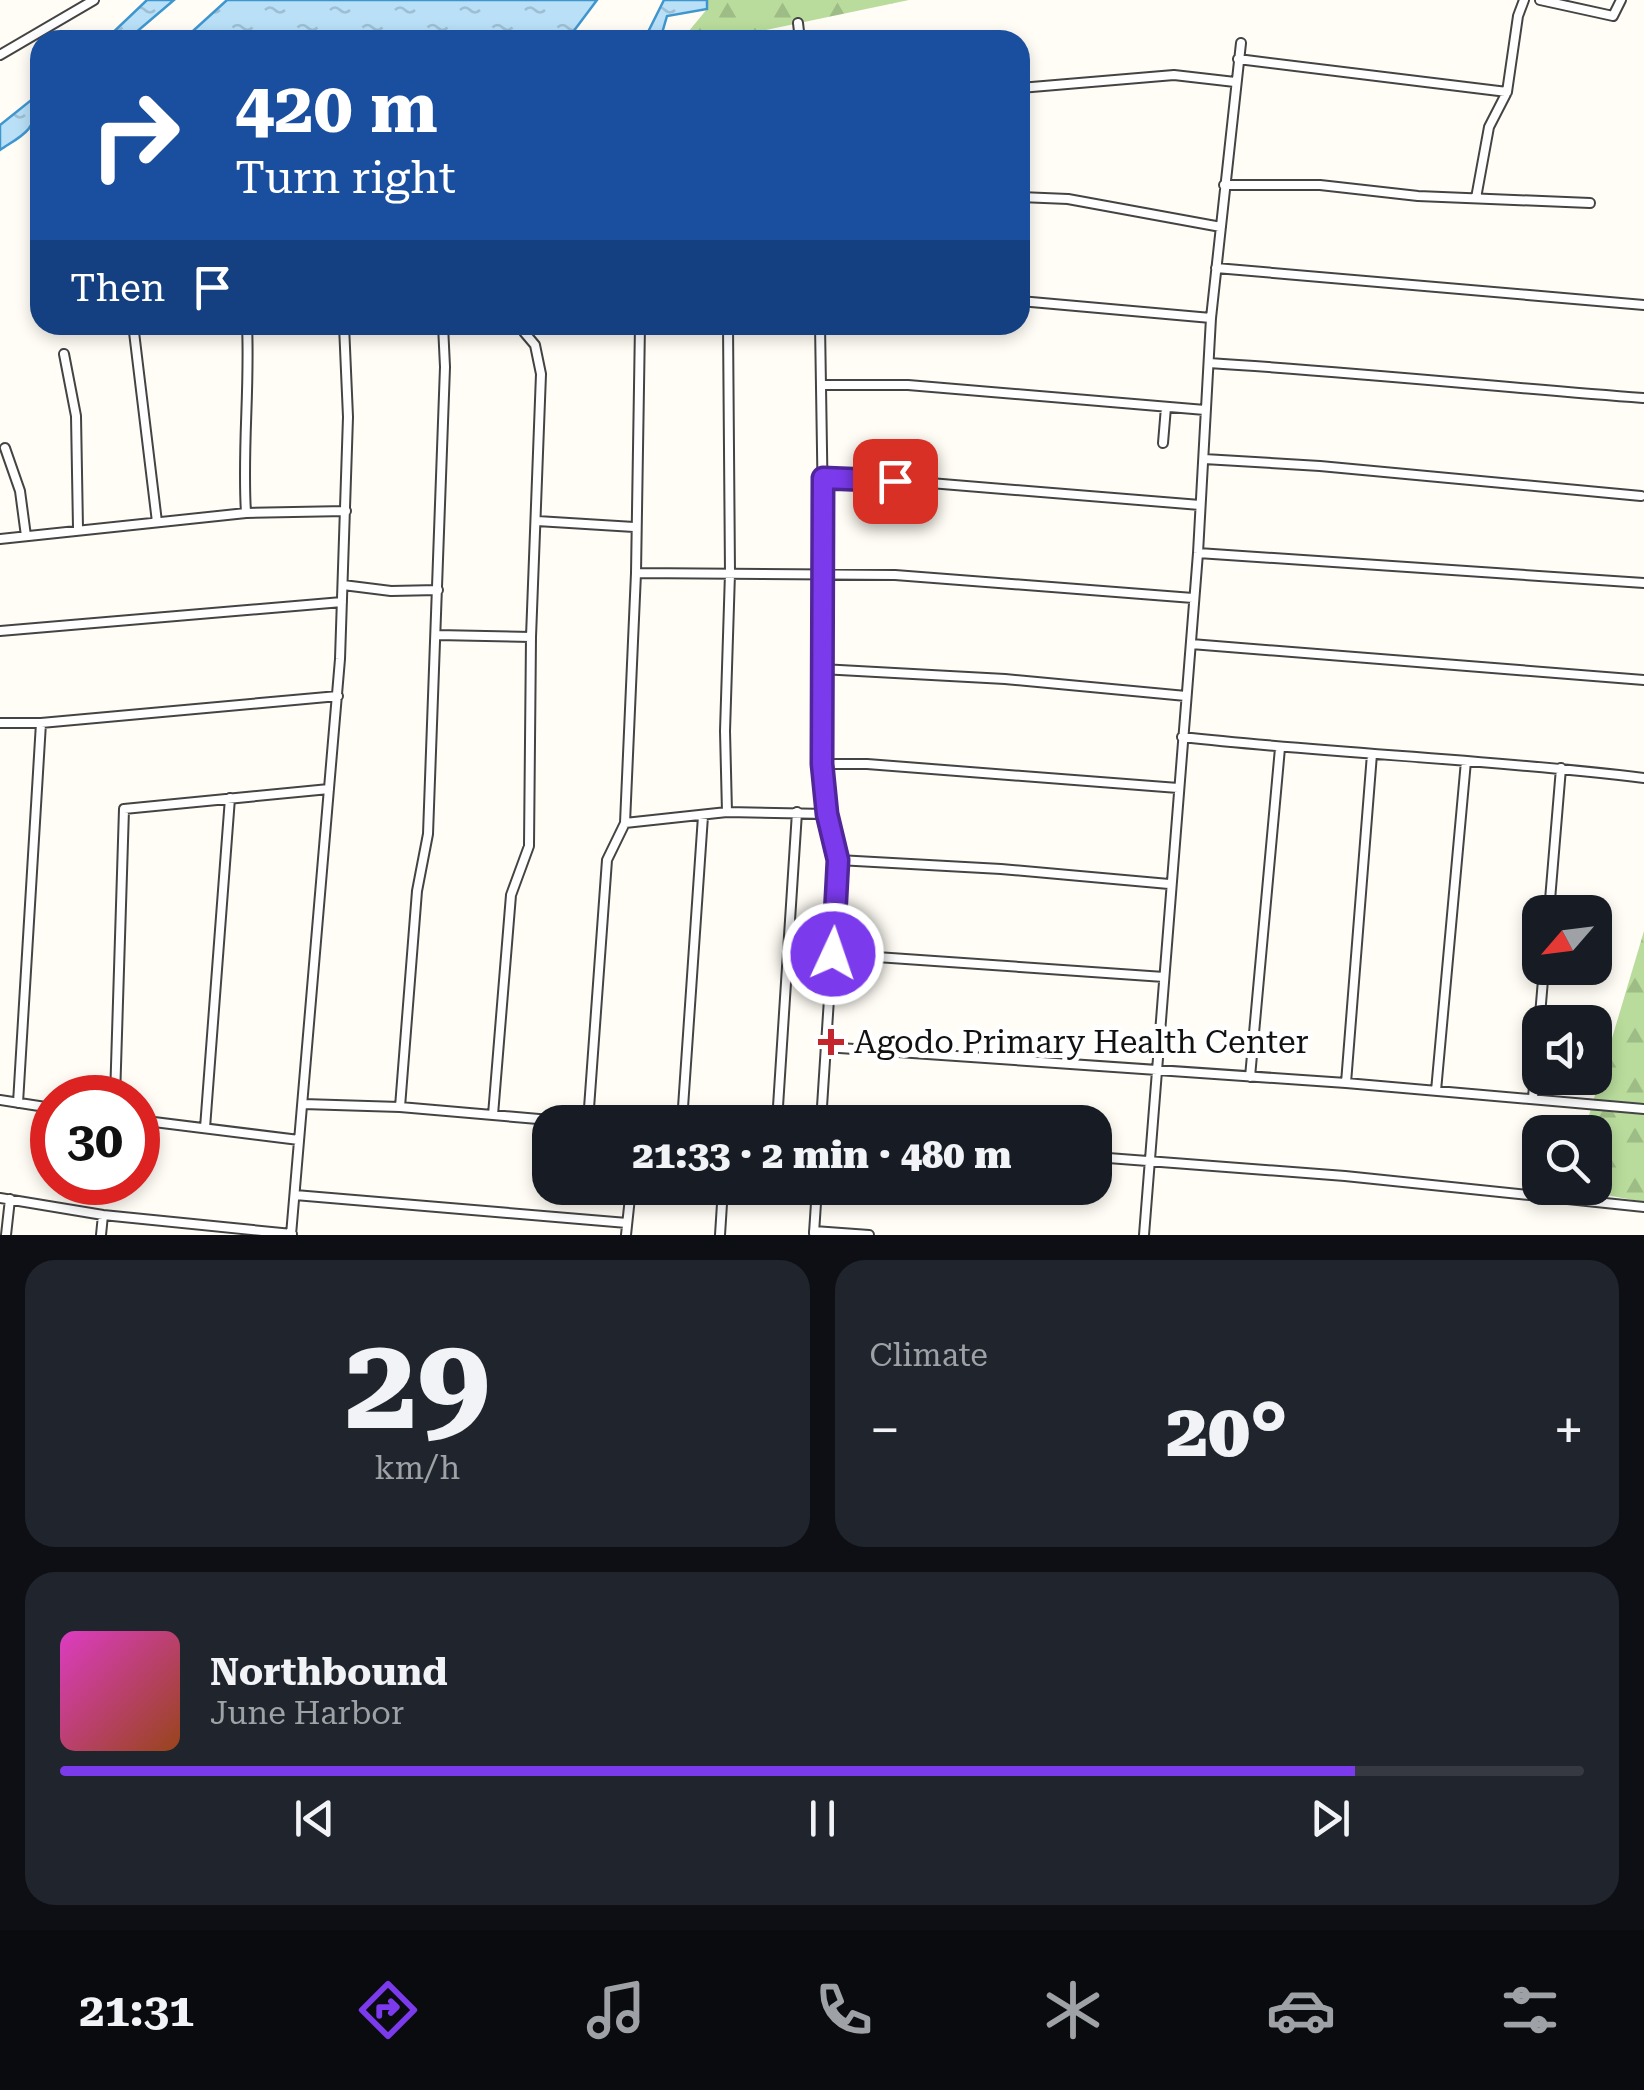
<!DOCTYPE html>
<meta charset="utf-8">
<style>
:root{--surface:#171b24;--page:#20242c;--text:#f1f3f6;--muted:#9ea1a6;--line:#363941;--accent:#7c3aed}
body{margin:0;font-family:"Roboto Serif",serif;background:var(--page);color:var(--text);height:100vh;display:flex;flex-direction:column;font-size:38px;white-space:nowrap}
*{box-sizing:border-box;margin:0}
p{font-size:32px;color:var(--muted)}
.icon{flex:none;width:55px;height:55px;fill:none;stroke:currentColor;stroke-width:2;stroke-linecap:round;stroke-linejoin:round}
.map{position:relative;height:1235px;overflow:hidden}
.side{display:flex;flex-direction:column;gap:25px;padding:25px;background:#0d0f14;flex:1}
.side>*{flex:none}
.hud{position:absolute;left:30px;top:30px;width:1000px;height:305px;border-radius:30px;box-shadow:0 5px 15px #0003;background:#1a4fa0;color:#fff;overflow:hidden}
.needle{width:65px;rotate:242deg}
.controls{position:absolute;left:1522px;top:895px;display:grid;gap:20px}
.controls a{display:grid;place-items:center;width:90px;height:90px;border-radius:20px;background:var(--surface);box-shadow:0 5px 15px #0003;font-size:50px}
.speed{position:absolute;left:30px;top:1075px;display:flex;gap:20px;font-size:50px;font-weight:700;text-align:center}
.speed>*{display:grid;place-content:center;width:130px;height:130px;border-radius:50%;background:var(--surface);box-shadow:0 5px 15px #0003;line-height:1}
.speed .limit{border:15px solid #d22;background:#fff;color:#111}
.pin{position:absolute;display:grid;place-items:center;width:85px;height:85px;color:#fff;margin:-42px;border-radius:20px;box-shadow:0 5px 15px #0006}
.me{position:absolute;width:110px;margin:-55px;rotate:3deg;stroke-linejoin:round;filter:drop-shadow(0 0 8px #0008)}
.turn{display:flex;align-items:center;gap:35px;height:210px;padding:0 40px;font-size:45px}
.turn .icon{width:130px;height:130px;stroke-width:2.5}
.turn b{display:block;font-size:70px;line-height:85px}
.then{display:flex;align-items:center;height:95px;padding:0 40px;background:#0003;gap:20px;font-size:38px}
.big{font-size:75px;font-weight:800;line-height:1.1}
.side .widget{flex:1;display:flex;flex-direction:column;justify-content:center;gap:15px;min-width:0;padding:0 35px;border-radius:30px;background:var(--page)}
.side .dial{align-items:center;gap:0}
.dial b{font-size:130px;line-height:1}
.song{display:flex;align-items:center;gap:30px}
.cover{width:120px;height:120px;border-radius:15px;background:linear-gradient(135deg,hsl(310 70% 55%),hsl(20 70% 35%))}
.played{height:10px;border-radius:5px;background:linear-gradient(90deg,var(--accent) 85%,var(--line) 85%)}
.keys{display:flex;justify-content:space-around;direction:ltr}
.heat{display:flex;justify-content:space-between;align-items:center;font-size:55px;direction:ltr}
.side .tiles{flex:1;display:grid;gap:25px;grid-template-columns:1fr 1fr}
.widget:last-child{grid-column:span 2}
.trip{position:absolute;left:532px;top:1105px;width:580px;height:100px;border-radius:30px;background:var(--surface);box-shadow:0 5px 15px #0003;font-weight:800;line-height:100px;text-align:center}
.tabs{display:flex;height:160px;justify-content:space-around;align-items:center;background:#090b0e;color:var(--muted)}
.tabs .icon{width:70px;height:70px}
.tabs .current{color:var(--accent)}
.tabs b{font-size:45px;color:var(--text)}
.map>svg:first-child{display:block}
</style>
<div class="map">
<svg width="1644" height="1235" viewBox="0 0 1644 1235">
<defs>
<pattern id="forest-firs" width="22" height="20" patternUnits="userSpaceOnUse" patternTransform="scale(2.5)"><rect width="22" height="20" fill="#b9dc9c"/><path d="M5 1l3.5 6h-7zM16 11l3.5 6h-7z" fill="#9ebc85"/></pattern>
<pattern id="water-ripples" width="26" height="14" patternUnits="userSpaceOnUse" patternTransform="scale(2.5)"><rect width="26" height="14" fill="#b9e0f7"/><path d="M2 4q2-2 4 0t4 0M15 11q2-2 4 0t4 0" fill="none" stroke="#9ebfd3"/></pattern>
</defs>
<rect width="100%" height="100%" fill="#fffdf5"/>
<path fill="url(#forest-firs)" d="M 706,0 L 909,0 L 766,30 L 684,37 L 707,9 Z
M 1644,931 L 1644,1202 L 1568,1188 L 1595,1188 L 1595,1132 L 1584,1132 Z"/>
<path fill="url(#water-ripples)" stroke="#3f96cf" stroke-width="2.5" d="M 147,0 L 174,0 L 127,40 L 105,40 Z
M 227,0 L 597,0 L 567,40 L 476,40 C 464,30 452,30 440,40 L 183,40 Z
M 664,0 L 707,0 L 707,9 L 667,16 L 660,40 L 644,40 Z
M 40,93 L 40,102 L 35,105 C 37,131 19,137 0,150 L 0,125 Z"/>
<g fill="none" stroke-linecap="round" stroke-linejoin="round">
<g stroke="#444" stroke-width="12">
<path id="minor" d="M 1540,0 L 1613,16 L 1621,0
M 798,23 L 800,40
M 0,55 L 94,0
M 1238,59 L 1507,92
M 1020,88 L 1174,75 L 1235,82
M 1224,185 L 1320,185 L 1418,196 L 1590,203
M 1020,197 L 1068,199 L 1221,227
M 1476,198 L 1489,127 L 1507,92 L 1518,16 L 1524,0
M 1216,268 L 1644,305
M 1020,301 L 1211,318
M 820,325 L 824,573 L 822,764 L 827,814 L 838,860 L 821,1122
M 134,332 L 157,522
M 64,354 L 76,416 L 78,528
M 1209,363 C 1354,372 1498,387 1643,398
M 821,385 L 908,385 L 1205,410
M 1163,443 L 1166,407
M 5,448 L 20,491 L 26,536
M 1204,459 L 1320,466 L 1641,496
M 823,478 L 918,482 L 1200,505
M 246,513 C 242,450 250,388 247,325
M 537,521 L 634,527
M 0,539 L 246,513 L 346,511
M 1198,553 L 1644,583
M 636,573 L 895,575 L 1193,598
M 343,585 L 391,591 L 438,590
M 0,631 L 342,602
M 437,635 L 531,637
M 1191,644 L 1644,680
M 821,669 L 1005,679 L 1186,696
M 0,723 L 41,723 L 338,696
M 1182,737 C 1336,754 1491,759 1644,778
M 822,764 L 867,764 L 1178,788
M 727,812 L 725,731 L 730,573 L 728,325
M 625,823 L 727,812 L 827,814
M 838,860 L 1001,869 L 1169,884
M 1549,912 L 1561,768
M 833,954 L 1164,977
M 825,1047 L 1346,1083 L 1644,1109
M 1250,1077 L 1280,748
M 1346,1083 L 1372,754
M 1436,1091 L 1466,761
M 115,1098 L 124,809 L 329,789
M 1533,1098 L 1544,968
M 0,1100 L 52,1108
M 18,1103 L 41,723
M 303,1104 L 400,1107 L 573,1122
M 400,1107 L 417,891 L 428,834 L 445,367 L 443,325
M 493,1115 L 511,895 L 529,846 L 531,637 L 541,374 L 535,345 L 524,332
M 138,1120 L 299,1140
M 588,1122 L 607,860 L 625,823 L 636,573 L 640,325
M 682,1122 L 703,816
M 777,1122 L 797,812
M 205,1128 L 230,798
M 1095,1157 L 1345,1176 L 1644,1207
M 295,1195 L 627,1223
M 0,1198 L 103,1215 L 292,1234
M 814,1231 L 869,1235
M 814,1233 L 817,1188
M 6,1235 L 10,1199
M 101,1235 L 103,1215
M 291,1235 L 340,659 L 348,417 L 344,325
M 626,1235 L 631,1188
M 720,1235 L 723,1188
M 1144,1235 L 1198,553 L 1211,318 L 1241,43"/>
</g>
<use href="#minor" stroke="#fff" stroke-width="8"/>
</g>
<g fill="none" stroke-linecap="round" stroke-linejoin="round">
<g stroke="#51269a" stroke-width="25">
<path id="route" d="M 833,954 L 838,860 L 827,814 L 822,764 L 823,478 L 895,481"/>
</g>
<use href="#route" stroke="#7c3aed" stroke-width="18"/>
</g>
<path fill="#c4262e" stroke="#fff" stroke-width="4" d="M826 1027h10v10h10v10h-10v10h-10v-10h-10v-10h10z"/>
<g text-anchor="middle" stroke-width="10" stroke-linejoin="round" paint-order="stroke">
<g font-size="32" fill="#111" stroke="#fff" text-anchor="start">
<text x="854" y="1053">Agodo Primary Health Center</text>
</g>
</g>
</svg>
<div class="controls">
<a><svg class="needle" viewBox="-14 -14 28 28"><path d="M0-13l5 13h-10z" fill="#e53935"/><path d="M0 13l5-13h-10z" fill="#9ea1a6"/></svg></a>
<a><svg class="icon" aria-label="sound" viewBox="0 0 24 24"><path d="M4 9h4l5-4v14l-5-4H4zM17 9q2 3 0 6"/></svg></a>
<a><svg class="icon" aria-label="search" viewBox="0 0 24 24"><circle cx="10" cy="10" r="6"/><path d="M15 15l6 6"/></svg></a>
</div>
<div class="speed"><div class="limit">30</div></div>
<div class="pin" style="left:895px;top:481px;background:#d93025"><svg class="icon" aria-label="arrive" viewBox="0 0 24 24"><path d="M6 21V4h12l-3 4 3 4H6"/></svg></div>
<svg class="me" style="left:833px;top:954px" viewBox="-20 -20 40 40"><circle r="17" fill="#7c3aed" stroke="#fff" stroke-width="3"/><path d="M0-11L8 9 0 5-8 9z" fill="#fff"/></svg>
<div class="trip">21:33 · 2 min · 480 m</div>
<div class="hud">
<div class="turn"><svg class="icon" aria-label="right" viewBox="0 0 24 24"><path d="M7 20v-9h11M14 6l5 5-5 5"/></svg><div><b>420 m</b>Turn right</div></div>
<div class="then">Then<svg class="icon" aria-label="arrive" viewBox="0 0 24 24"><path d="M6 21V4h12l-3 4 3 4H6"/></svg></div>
</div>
</div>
<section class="side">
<div class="tiles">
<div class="widget dial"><b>29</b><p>km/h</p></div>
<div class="widget"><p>Climate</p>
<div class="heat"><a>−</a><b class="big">20°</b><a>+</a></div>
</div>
<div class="widget">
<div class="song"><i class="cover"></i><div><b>Northbound</b><p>June Harbor</p></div></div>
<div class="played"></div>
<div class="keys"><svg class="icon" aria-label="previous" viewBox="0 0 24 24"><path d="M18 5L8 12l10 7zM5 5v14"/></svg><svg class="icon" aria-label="pause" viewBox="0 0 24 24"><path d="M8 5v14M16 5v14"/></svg><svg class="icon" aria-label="next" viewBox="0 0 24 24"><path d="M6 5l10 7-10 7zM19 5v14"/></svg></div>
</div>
</div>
</section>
<nav class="tabs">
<b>21:31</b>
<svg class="icon current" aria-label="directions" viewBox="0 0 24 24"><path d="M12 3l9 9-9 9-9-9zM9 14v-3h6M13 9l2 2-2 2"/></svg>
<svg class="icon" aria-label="music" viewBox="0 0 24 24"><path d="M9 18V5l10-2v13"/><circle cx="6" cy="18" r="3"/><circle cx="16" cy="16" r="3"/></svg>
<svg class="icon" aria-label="phone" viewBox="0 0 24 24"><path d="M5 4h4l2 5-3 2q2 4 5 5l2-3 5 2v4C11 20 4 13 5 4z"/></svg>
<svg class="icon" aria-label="climate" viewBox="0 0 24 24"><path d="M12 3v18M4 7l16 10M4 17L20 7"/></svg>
<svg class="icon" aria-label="car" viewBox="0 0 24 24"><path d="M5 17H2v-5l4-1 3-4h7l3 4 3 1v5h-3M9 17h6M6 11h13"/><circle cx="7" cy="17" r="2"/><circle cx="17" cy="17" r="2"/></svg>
<svg class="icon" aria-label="filters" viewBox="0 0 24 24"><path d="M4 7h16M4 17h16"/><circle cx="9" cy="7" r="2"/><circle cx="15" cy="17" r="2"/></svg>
</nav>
